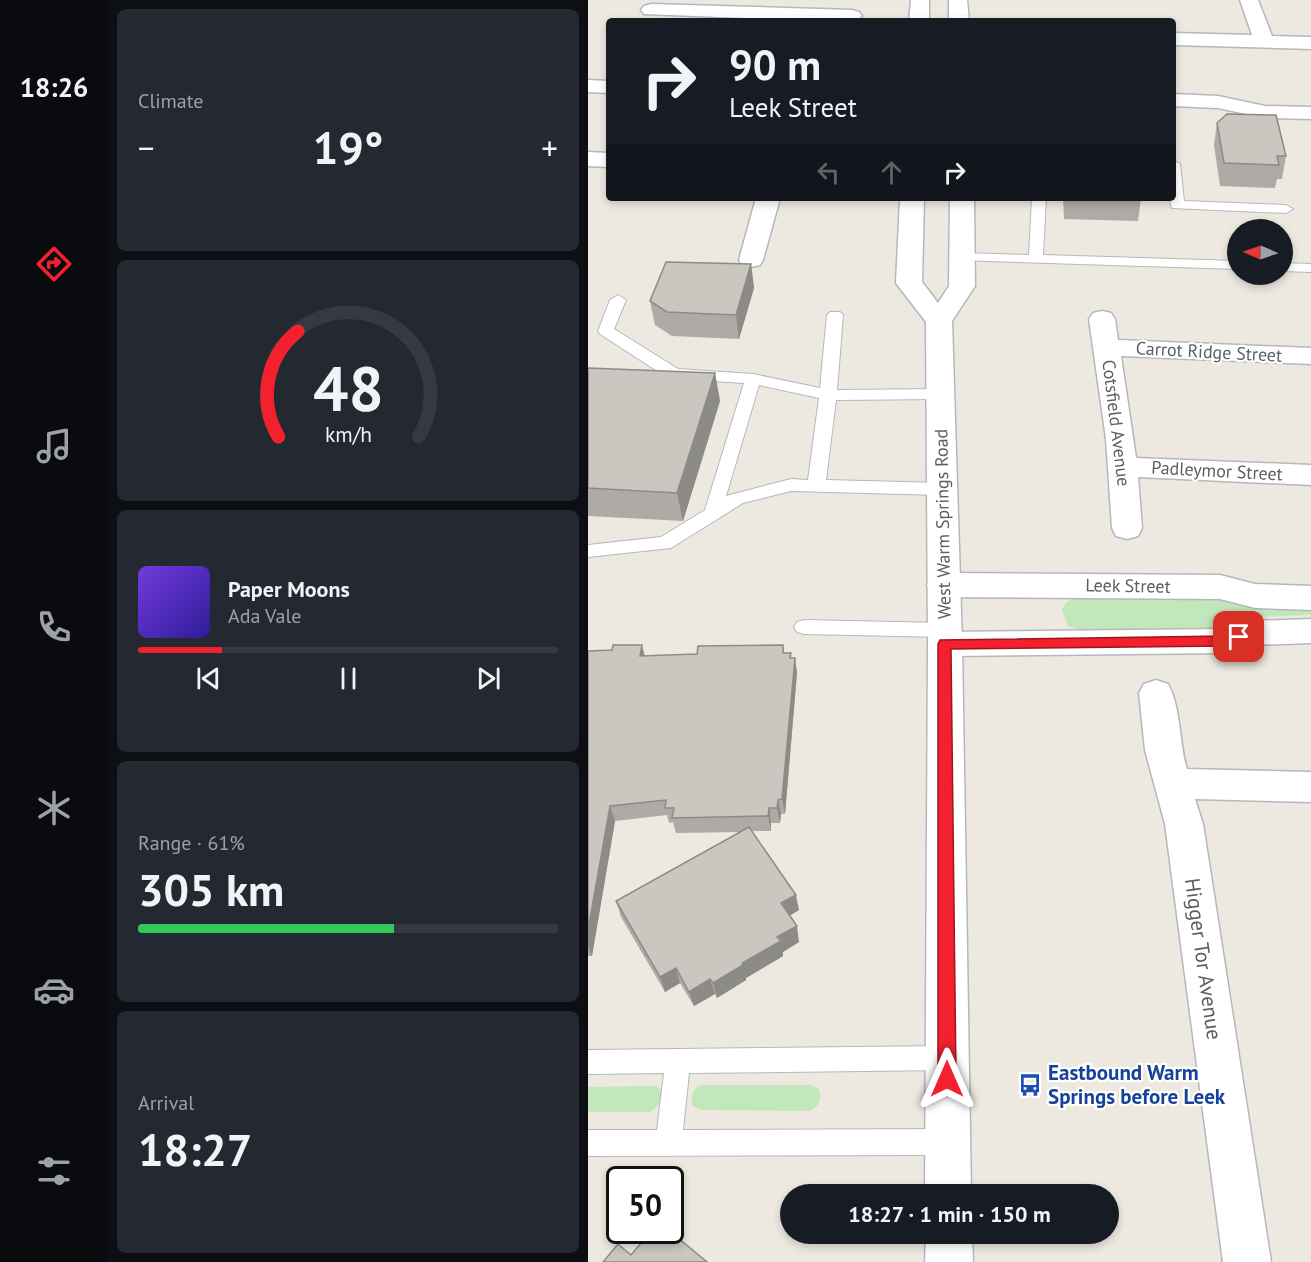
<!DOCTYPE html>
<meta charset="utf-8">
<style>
:root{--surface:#171b24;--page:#242831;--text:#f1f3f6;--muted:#9ea1a6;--line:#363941;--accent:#f3212e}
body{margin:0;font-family:"PT Sans",sans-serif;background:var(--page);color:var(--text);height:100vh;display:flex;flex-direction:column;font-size:22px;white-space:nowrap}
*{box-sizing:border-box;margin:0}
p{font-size:20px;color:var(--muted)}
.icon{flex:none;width:33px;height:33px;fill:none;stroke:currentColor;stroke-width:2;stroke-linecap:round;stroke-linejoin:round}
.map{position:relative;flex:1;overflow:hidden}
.side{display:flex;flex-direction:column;gap:9px;padding:9px;background:#0d0f14;width:480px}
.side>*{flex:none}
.guide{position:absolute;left:18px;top:18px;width:570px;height:183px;border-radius:6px;box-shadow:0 3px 9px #0003;background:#171b24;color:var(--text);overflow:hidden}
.needle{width:39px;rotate:272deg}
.tools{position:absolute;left:639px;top:219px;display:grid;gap:12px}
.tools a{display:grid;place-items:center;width:66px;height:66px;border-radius:50%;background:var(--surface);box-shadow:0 3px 9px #0003;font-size:30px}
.speed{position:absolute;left:18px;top:1166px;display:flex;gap:12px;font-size:30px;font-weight:700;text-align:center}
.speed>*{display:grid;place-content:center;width:78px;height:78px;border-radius:50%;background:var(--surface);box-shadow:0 3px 9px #0003;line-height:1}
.speed .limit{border:3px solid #111;border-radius:9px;background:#fff;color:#111}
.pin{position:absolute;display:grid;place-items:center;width:51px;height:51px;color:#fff;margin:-26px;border-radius:12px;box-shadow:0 3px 9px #0006}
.me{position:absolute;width:66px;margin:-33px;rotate:0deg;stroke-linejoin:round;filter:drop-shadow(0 0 4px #0008)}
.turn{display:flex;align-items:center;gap:21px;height:126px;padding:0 24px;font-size:27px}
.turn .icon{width:78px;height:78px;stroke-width:2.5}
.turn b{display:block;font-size:42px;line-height:51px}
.lanes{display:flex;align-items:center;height:57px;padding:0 24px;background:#0003;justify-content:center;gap:30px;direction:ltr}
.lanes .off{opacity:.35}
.big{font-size:45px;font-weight:800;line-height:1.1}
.side .tile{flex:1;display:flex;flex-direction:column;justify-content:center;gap:9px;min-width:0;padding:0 21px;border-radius:9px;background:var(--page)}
.side .dial{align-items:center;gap:0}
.dial svg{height:156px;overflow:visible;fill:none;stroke:var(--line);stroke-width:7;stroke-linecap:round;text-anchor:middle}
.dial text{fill:var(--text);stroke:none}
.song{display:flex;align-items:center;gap:18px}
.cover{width:72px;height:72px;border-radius:9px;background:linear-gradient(135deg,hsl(260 70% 55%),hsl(250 70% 35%))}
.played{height:6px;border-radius:3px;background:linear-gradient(90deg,var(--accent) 20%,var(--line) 20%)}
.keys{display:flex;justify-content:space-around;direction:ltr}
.heat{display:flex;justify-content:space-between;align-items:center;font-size:33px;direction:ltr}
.charge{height:9px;border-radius:4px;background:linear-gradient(90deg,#34c759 61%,var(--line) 0)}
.trip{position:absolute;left:192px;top:1184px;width:339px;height:60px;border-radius:30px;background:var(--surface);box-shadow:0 3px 9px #0003;font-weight:800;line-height:60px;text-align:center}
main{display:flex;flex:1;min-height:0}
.dock{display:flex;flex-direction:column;width:108px;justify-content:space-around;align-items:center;background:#090b0e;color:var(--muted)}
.dock .icon{width:42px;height:42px}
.dock .on{color:var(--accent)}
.dock b{font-size:27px;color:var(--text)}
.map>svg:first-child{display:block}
</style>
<main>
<nav class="dock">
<b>18:26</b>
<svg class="icon on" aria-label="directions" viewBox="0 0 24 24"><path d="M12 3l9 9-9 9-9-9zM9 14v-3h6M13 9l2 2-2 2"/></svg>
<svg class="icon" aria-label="music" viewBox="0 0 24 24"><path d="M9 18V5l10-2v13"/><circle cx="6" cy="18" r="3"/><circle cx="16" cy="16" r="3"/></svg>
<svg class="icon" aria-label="phone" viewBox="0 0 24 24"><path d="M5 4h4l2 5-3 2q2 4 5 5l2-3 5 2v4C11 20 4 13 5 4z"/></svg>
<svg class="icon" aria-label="climate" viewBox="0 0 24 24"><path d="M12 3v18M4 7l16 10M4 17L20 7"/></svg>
<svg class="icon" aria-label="car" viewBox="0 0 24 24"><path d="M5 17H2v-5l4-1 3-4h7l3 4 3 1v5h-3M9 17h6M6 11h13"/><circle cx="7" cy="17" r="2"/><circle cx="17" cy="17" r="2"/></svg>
<svg class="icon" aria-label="filters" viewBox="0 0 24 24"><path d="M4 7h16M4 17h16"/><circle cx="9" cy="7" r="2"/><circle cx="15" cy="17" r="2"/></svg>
</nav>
<section class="side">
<div class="tile"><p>Climate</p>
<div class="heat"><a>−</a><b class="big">19°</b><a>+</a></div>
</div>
<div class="tile dial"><svg viewBox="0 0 100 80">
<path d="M14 69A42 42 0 1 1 86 69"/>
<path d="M14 69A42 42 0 0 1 24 15" stroke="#f3212e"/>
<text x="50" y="56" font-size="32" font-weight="700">48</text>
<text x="50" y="72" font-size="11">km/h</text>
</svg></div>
<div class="tile">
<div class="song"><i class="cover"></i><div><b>Paper Moons</b><p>Ada Vale</p></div></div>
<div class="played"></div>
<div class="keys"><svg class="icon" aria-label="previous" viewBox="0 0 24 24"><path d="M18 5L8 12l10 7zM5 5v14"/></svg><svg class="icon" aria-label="pause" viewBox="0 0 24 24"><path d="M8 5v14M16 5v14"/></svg><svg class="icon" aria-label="next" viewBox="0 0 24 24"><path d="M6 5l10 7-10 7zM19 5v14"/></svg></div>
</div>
<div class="tile"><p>Range · 61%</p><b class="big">305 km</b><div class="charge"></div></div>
<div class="tile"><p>Arrival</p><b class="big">18:27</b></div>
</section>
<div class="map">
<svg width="723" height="1262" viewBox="0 0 723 1262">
<rect width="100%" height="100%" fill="#ede9e1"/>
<path fill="#c1e7bb" d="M 620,597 L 661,608 L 720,608 L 723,610 L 723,615 L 664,617 L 626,628 L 518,630 L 492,630 L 480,626 L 474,610 L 478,603 L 485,598 Z
M 113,1085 L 223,1085 L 231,1089 C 234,1101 231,1106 221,1111 L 113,1110 L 105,1106 C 102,1095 104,1091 113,1085 Z
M 68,1086 L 73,1090 C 75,1101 71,1106 62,1112 L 0,1112 L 0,1087 Z"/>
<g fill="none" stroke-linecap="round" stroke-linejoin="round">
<g stroke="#b4b8bc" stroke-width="2">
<path id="service" d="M 585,160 L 592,164 L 596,201 L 698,205 L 705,209 L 698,213 L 584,208 L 581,198 L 585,198 Z
M 444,198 L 458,198 L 455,255 L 650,261 L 650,269 L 369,260 L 367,257 L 369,254 L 374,253 L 441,255 Z
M 694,263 L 723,264 L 723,272 L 694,271 Z
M 30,295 L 38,300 L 26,329 L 90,369 L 165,374 L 232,388 L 239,315 L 242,312 L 252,312 L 255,315 L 249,390 L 354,389 L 362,394 L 354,399 L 248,400 L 238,480 L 354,483 L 360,485 L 363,489 L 360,493 L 354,495 L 203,491 L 155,503 L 83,548 L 0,557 L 0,545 L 73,537 L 117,510 L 156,383 L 80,378 L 12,334 L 10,331 L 22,300 ZM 171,385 L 231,398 L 220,480 L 203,479 L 138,496 Z
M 216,620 L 356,623 L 363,625 L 366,630 L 363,635 L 356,637 L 216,634 L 209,632 L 206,627 L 209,622 Z
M 359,1046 L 368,1050 L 372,1058 L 368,1066 L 359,1070 L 101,1073 L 95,1130 L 359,1129 L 368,1133 L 372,1142 L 368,1151 L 359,1155 L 0,1156 L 0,1130 L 69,1130 L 76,1073 L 0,1074 L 0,1050 Z"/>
</g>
<g stroke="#b4b8bc" stroke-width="3">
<path id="minor" d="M 652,0 L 670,0 L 684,36 L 723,37 L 723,49 L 585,45 L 585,33 L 664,35 Z
M 63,4 L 264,10 L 271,12 L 274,16 L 267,21 L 237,21 L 56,14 L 53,10 L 56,6 Z
M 0,152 L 21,153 L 21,167 L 0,166 Z
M 168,198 L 192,198 L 175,260 L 172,265 L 163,267 L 154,265 L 151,260 Z
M 514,311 L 523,313 L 527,319 L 530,340 L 723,348 L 723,364 L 533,356 L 548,458 L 723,465 L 723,485 L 550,477 L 554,528 L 550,536 L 539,539 L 528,536 L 524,528 L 518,439 L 501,319 L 505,313 Z
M 355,573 L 632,575 L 667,584 L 723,586 L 723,610 L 667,608 L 632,599 L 355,597 L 344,593 L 339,585 L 344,577 Z
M 723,619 L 723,643 L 665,645 L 637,653 L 357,656 L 345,653 L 340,644 L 345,635 L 357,632 L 637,629 L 665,621 Z
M 568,680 L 580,684 C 593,707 591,743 599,769 L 723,772 L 723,802 L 607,799 L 615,824 L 683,1262 L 635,1262 L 577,824 L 557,750 L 551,693 L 556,684 Z"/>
</g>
<g stroke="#b4b8bc" stroke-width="3">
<path id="tertiary" d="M 0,80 L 21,81 L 21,93 L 0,92 Z
M 585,94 L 630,96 L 677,106 L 723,107 L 723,119 L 677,118 L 630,108 L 585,106 Z"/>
</g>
<g stroke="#b3b8bd" stroke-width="3">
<path id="secondary" d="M 323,0 L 341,0 L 341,21 L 321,21 Z
M 361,0 L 379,0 L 381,21 L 361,21 Z
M 312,198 L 336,198 L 334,282 L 350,303 L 361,286 L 362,198 L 386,198 L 387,286 L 364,321 L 374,644 L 383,1194 L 337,1194 L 340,644 L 338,322 L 308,283 Z
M 338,1233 L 384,1233 L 385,1262 L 337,1262 Z"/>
</g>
<use href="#service" fill="#fff" fill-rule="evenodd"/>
<use href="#minor" fill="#fff" fill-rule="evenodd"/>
<use href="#tertiary" fill="#fff" fill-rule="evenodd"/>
<use href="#secondary" fill="#fff" fill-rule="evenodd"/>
</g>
<path fill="#aeaaa5" d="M 629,123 L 698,156 L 694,179 L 689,179 L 687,188 L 632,186 L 626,145 Z
M 475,198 L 553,198 L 550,221 L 476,219 Z
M 163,264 L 166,288 L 151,339 L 84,336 L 67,325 L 62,301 Z
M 0,368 L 127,373 L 132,401 L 95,521 L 0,516 Z
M 195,645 L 196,653 L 204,658 L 207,658 L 209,673 L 197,814 L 193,814 L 192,823 L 183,823 L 183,831 L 164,831 L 211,910 L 201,916 L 211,942 L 195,952 L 195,956 L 158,978 L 158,980 L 129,998 L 127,994 L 106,1006 L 92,983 L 77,992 L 33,917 L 28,901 L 153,832 L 88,833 L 85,822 L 81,823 L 79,815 L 27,821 L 4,956 L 0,956 L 0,651 L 57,656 L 109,654 Z"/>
<path fill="#8d8b86" d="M 163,264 L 166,288 L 151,339 L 148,315 Z
M 127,373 L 132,401 L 95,521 L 89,493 Z
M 54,645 L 58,661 L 52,656 Z
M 207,658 L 209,673 L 197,814 L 194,799 Z
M 190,800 L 193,814 L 192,823 L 189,808 Z
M 22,806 L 27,821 L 4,956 L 0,947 L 0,930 Z
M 181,808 L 183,823 L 183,831 L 180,816 Z
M 208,895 L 211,910 L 196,919 L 193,903 Z
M 209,926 L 211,942 L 195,952 L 195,956 L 158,978 L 158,980 L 129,998 L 125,983 L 154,963 L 189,937 Z
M 88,968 L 92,983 L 77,992 L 72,977 Z
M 122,979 L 127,994 L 106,1006 L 101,992 Z"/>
<path fill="#cac6c0" stroke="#8d8b86" stroke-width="1.5" d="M 639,114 L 688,115 L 698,156 L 689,156 L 691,165 L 636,163 L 629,123 Z
M 78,262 L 163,264 L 148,315 L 79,312 L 62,301 Z
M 0,368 L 127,373 L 89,493 L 0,488 Z
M 25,645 L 54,645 L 52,656 L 109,654 L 110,646 L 195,645 L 195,653 L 203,653 L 202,658 L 207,658 L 194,799 L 190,800 L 189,808 L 181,808 L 180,816 L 84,818 L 86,808 L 77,808 L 78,800 L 22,806 L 0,930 L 0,651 L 24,650 Z
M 161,827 L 208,895 L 193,903 L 209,926 L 189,937 L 193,941 L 154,963 L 155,965 L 125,983 L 122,979 L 101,992 L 88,968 L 72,977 L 28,901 Z
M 64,1230 L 74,1230 L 88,1242 L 90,1238 L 119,1262 L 15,1262 L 30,1244 L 43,1255 Z"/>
<path fill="#f3212e" stroke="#9e151e" stroke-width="1.5" d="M 651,632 L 658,637 L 656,641 L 637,646 L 363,649 L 368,1079 L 365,1085 L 359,1088 L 352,1085 L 350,1079 L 350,644 L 352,640 L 637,636 Z"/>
<defs>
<g id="bus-bare" transform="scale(1.8)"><path d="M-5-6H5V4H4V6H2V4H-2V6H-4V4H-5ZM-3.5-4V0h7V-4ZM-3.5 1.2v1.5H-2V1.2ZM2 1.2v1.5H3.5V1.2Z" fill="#1a4fb4" stroke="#fff" stroke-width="2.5" paint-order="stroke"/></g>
</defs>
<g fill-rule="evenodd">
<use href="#bus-bare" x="442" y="1085"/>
</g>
<g text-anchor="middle" stroke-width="4.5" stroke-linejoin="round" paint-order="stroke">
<g font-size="18" fill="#595f63" stroke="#fff">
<text transform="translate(621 352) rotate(3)" y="6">Carrot Ridge Street</text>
<text transform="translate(528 423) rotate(83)" y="6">Cotsfield Avenue</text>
<text transform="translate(629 471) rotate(3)" y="6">Padleymor Street</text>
<text transform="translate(355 524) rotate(-91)" y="6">West Warm Springs Road</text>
<text transform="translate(540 586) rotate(1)" y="6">Leek Street</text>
</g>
<g font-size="21" fill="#595f63" stroke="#fff">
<text transform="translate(615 959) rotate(82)" y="7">Higger Tor Avenue</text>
</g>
<g font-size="21" font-weight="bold" fill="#164399" stroke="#fff" text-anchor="start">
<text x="460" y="1080">Eastbound Warm<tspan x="460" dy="24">Springs before Leek</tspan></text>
</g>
</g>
</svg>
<div class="tools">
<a><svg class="needle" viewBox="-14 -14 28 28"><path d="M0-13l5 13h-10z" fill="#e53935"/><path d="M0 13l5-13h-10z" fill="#9ea1a6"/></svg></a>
</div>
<div class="speed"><div class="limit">50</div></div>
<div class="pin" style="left:651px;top:637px;background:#d93025"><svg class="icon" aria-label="arrive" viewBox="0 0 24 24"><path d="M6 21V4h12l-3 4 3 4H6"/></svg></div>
<svg class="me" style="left:359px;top:1079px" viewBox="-20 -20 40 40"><path d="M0-17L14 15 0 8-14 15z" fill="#f3212e" stroke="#fff" stroke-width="4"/></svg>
<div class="trip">18:27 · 1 min · 150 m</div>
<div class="guide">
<div class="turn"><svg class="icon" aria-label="right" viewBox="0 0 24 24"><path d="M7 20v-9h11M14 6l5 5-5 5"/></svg><div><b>90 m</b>Leek Street</div></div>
<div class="lanes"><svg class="icon off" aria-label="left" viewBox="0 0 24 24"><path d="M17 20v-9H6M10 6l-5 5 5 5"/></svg><svg class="icon off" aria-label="ahead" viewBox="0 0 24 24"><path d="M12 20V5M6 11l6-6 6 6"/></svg><svg class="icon" aria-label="right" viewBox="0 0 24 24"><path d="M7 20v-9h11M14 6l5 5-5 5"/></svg></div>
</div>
</div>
</main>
